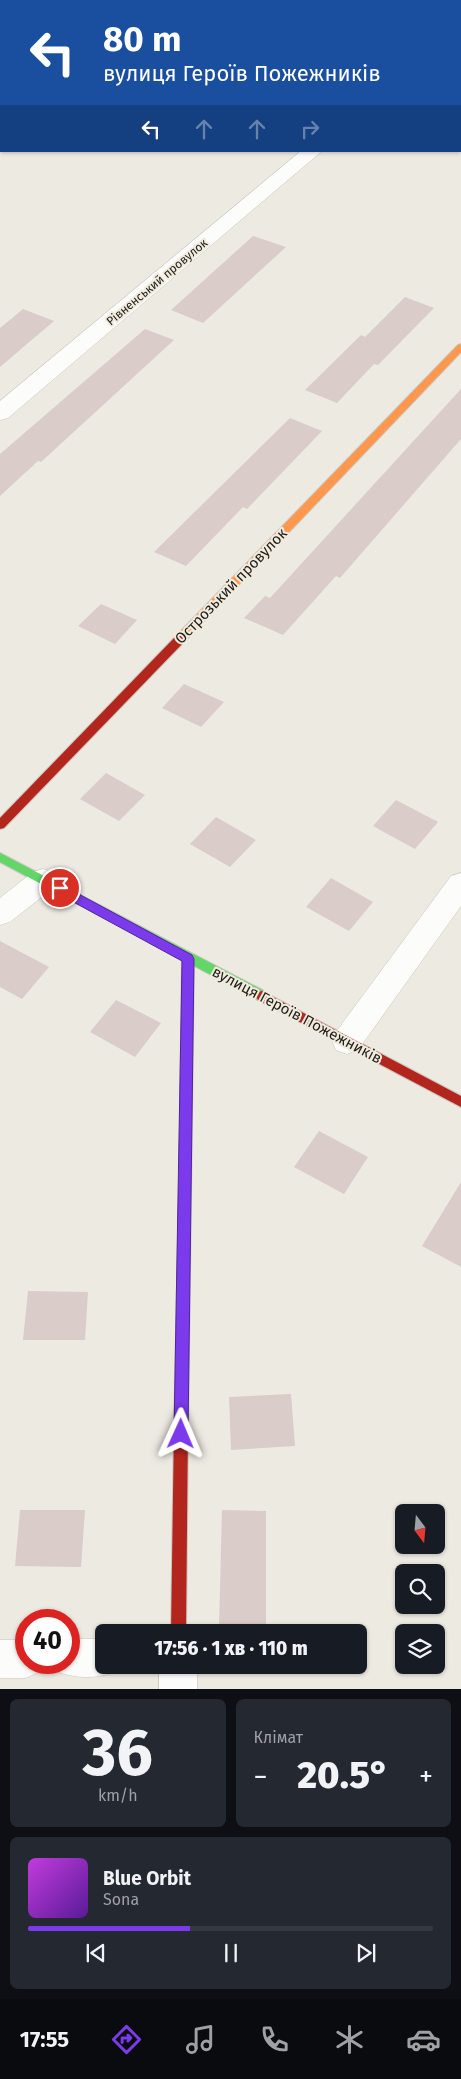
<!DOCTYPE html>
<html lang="uk">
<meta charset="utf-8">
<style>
:root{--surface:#171b24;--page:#242831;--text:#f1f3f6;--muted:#9ea1a6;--line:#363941;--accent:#7c3aed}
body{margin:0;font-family:"Fira Sans",sans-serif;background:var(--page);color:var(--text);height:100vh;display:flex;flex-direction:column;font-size:19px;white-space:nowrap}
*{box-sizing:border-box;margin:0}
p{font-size:16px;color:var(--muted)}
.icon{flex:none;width:28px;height:28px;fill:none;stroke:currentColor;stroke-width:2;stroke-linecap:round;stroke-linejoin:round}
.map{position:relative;height:1689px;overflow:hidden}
.details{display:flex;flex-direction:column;gap:10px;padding:10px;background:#0d0f14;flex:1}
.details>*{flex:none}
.guide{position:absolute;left:0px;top:0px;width:461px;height:152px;box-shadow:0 1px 4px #0004;background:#1a4fa0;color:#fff;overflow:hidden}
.needle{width:32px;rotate:164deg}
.buttons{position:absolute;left:395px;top:1504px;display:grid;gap:10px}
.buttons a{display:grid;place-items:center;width:50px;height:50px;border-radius:8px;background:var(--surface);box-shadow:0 1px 4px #0004;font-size:25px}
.speed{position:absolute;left:15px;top:1609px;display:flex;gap:10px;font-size:25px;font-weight:700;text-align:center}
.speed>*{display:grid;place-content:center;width:65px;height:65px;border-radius:50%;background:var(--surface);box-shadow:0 1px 4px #0004;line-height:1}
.speed .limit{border:8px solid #d22;background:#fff;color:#111}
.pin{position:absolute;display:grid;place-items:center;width:42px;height:42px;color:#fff;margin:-21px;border:2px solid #fff;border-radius:50%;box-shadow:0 1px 5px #0007}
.me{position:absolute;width:55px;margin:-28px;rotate:1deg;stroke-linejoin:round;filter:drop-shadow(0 0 4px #0008)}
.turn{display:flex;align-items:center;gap:18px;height:105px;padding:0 20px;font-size:22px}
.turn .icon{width:65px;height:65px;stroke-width:2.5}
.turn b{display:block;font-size:35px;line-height:42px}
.lanes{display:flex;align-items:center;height:48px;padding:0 20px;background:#0003;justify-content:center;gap:25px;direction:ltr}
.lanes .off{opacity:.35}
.big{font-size:38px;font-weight:800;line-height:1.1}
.details .card{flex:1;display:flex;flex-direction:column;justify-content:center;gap:8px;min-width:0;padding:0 18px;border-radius:8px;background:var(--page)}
.details .dial{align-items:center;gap:0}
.dial b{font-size:65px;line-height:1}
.song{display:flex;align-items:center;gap:15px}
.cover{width:60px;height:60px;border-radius:8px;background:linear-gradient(135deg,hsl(290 70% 55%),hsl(270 70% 35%))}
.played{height:5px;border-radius:2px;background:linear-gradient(90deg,var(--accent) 40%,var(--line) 40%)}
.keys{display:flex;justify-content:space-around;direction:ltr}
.heat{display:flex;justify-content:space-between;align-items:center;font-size:28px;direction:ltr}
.details .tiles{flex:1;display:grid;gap:10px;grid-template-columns:1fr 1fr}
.card:last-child{grid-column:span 2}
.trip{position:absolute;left:95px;top:1624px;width:272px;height:50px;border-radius:8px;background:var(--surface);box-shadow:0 1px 4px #0004;font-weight:800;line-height:50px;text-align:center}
.tab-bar{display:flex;height:80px;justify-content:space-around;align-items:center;background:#090b0e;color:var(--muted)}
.tab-bar .icon{width:35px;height:35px}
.tab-bar .on{color:var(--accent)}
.tab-bar b{font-size:22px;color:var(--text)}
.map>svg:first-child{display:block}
</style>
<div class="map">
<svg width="461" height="1689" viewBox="0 0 461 1689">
<rect width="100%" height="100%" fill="#edeae2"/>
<path fill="#daccc8" d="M 253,236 L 286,247 L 203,323 L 171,310 Z
M 405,297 L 434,308 L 378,365 L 374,364 L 337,403 L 305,390 L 361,335 L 365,337 Z
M 23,309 L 54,321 L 0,367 L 0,328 Z
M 145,329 L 174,340 L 41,462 L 38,461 L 0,496 L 0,454 Z
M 461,389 L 461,439 L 340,578 L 336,576 L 283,635 L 244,618 L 265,596 L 270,598 Z
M 290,418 L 322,431 L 247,509 L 243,507 L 186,566 L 154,552 Z
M 101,604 L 137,620 L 115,644 L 78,626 Z
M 184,684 L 224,702 L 201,727 L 162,708 Z
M 106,773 L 145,795 L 119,821 L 80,799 Z
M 396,800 L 438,822 L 415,849 L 373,826 Z
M 216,817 L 256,840 L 230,867 L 190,844 Z
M 331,878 L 373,902 L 349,931 L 306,907 Z
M 0,941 L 49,967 L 22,999 L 0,987 Z
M 116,1000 L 161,1023 L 135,1057 L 90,1032 Z
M 319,1131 L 368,1157 L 344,1194 L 294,1167 Z
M 461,1182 L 461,1267 L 422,1246 Z
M 28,1291 L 88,1292 L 85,1340 L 23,1340 Z
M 291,1394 L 295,1446 L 231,1450 L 229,1397 Z
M 20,1510 L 85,1510 L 81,1567 L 15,1566 Z
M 222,1510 L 266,1511 L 266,1628 L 219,1627 Z"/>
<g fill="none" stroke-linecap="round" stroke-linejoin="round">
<g stroke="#c9c6c0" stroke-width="1">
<path id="street" d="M 14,0 L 34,0 L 35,1 L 15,1 Z
M 460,138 L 461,138 L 461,150 L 460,150 Z
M 301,151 L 322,151 L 8,418 L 0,420 L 0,401 Z
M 43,869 L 53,872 L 57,880 L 53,888 L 10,922 L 0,925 L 0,898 L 33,872 Z
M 461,873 L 461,906 L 358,1050 L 347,1054 L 336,1050 L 332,1041 L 336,1032 L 451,876 Z
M 69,1639 L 104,1639 L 104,1665 L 120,1665 L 117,1671 C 98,1679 75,1679 56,1671 L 52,1662 L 69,1662 Z
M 0,1640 L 26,1640 L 26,1662 L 43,1662 L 39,1672 L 26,1678 L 0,1678 Z
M 159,1665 L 197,1665 L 197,1689 L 159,1689 Z"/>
</g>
<g stroke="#c9c6c0" stroke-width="2">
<path id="fast" d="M 0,853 L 266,992 L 268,996 L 266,1000 L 262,1001 L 258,1000 L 0,862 Z
M 185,1185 L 190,1187 L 191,1191 L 188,1426 L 186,1431 L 181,1433 L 176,1431 L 174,1426 L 179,1191 L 180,1187 Z"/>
</g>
<g stroke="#c9c6c0" stroke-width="2">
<path id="slow" d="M 461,344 L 461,352 L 184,642 L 176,642 L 175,639 L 176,636 L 458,345 Z
M 188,954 L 192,956 L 194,959 L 191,1191 L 190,1195 L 185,1197 L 180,1195 L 179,1191 L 182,959 L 184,956 Z"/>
</g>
<g stroke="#c9c6c0" stroke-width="2">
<path id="jam" d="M 180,635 L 185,639 L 184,642 L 4,828 L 0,829 L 0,818 L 176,636 Z
M 262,991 L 461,1096 L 461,1107 L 258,1000 L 256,996 L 258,992 Z
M 181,1419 L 186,1421 L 188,1426 L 186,1632 L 171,1632 L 174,1426 L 176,1421 Z"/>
</g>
<use href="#street" fill="#fcfcfb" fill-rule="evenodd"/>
<use href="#fast" fill="#63d668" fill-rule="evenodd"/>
<use href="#slow" fill="#ff974d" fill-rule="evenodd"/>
<use href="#jam" fill="#b3261e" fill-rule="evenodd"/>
</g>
<path fill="#7c3aed" stroke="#51269a" d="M 60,884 L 192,955 L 194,959 L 188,1434 L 186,1439 L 181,1441 L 176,1439 L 174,1434 L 182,961 L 55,892 L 54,888 L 55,885 Z"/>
<g text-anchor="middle" stroke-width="4" stroke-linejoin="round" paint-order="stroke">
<g font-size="12" fill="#201e1a" stroke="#f1ebde">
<text transform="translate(157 282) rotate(-40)" y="4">Рівненський провулок</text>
</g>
<g font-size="15" fill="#201e1a" stroke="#f1ebde">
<text transform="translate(231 586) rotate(-46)" y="5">Острозький провулок</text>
<text transform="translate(297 1015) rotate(28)" y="5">вулиця Героїв Пожежників</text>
</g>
</g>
</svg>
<div class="buttons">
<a><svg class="needle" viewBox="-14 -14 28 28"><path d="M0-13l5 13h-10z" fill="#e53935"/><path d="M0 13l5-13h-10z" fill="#9ea1a6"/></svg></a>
<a><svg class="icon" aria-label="search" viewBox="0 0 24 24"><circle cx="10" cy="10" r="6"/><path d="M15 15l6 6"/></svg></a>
<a><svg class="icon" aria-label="layers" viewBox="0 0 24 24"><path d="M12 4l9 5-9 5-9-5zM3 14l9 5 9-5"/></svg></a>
</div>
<div class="speed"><div class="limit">40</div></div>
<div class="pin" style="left:60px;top:888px;background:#d93025"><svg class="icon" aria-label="arrive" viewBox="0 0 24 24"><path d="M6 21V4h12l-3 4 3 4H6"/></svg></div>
<svg class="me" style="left:181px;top:1434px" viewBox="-20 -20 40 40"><path d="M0-17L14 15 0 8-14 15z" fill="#7c3aed" stroke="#fff" stroke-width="4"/></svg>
<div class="trip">17:56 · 1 хв · 110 m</div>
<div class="guide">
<div class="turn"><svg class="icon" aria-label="left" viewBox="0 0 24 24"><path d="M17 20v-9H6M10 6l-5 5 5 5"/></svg><div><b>80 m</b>вулиця Героїв Пожежників</div></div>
<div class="lanes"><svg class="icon" aria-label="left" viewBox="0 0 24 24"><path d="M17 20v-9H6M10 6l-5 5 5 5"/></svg><svg class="icon off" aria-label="ahead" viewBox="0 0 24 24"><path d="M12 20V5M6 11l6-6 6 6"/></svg><svg class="icon off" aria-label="ahead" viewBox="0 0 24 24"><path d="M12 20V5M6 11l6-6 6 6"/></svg><svg class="icon off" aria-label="right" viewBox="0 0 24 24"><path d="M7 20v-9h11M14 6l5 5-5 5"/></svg></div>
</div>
</div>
<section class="details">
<div class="tiles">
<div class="card dial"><b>36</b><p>km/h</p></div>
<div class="card"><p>Клімат</p>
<div class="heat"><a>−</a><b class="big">20.5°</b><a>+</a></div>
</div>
<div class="card">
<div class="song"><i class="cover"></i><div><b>Blue Orbit</b><p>Sona</p></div></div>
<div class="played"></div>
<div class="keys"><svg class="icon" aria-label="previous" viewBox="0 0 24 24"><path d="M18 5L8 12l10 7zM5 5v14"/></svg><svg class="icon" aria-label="pause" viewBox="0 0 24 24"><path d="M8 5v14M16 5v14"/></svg><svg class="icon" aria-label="next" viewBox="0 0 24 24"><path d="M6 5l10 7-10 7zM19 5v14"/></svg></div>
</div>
</div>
</section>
<nav class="tab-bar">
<b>17:55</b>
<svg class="icon on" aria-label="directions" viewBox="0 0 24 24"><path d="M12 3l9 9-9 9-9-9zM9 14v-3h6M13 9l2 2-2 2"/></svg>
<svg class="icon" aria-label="music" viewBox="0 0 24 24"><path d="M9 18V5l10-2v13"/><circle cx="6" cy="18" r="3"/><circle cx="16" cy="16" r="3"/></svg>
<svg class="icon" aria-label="phone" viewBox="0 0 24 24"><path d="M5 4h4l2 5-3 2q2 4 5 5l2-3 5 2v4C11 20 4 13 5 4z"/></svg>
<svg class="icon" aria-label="climate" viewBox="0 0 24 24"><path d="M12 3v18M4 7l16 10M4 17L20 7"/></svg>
<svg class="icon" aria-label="car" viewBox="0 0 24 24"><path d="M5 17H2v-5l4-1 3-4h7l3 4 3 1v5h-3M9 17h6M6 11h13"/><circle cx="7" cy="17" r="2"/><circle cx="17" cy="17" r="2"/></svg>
</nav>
